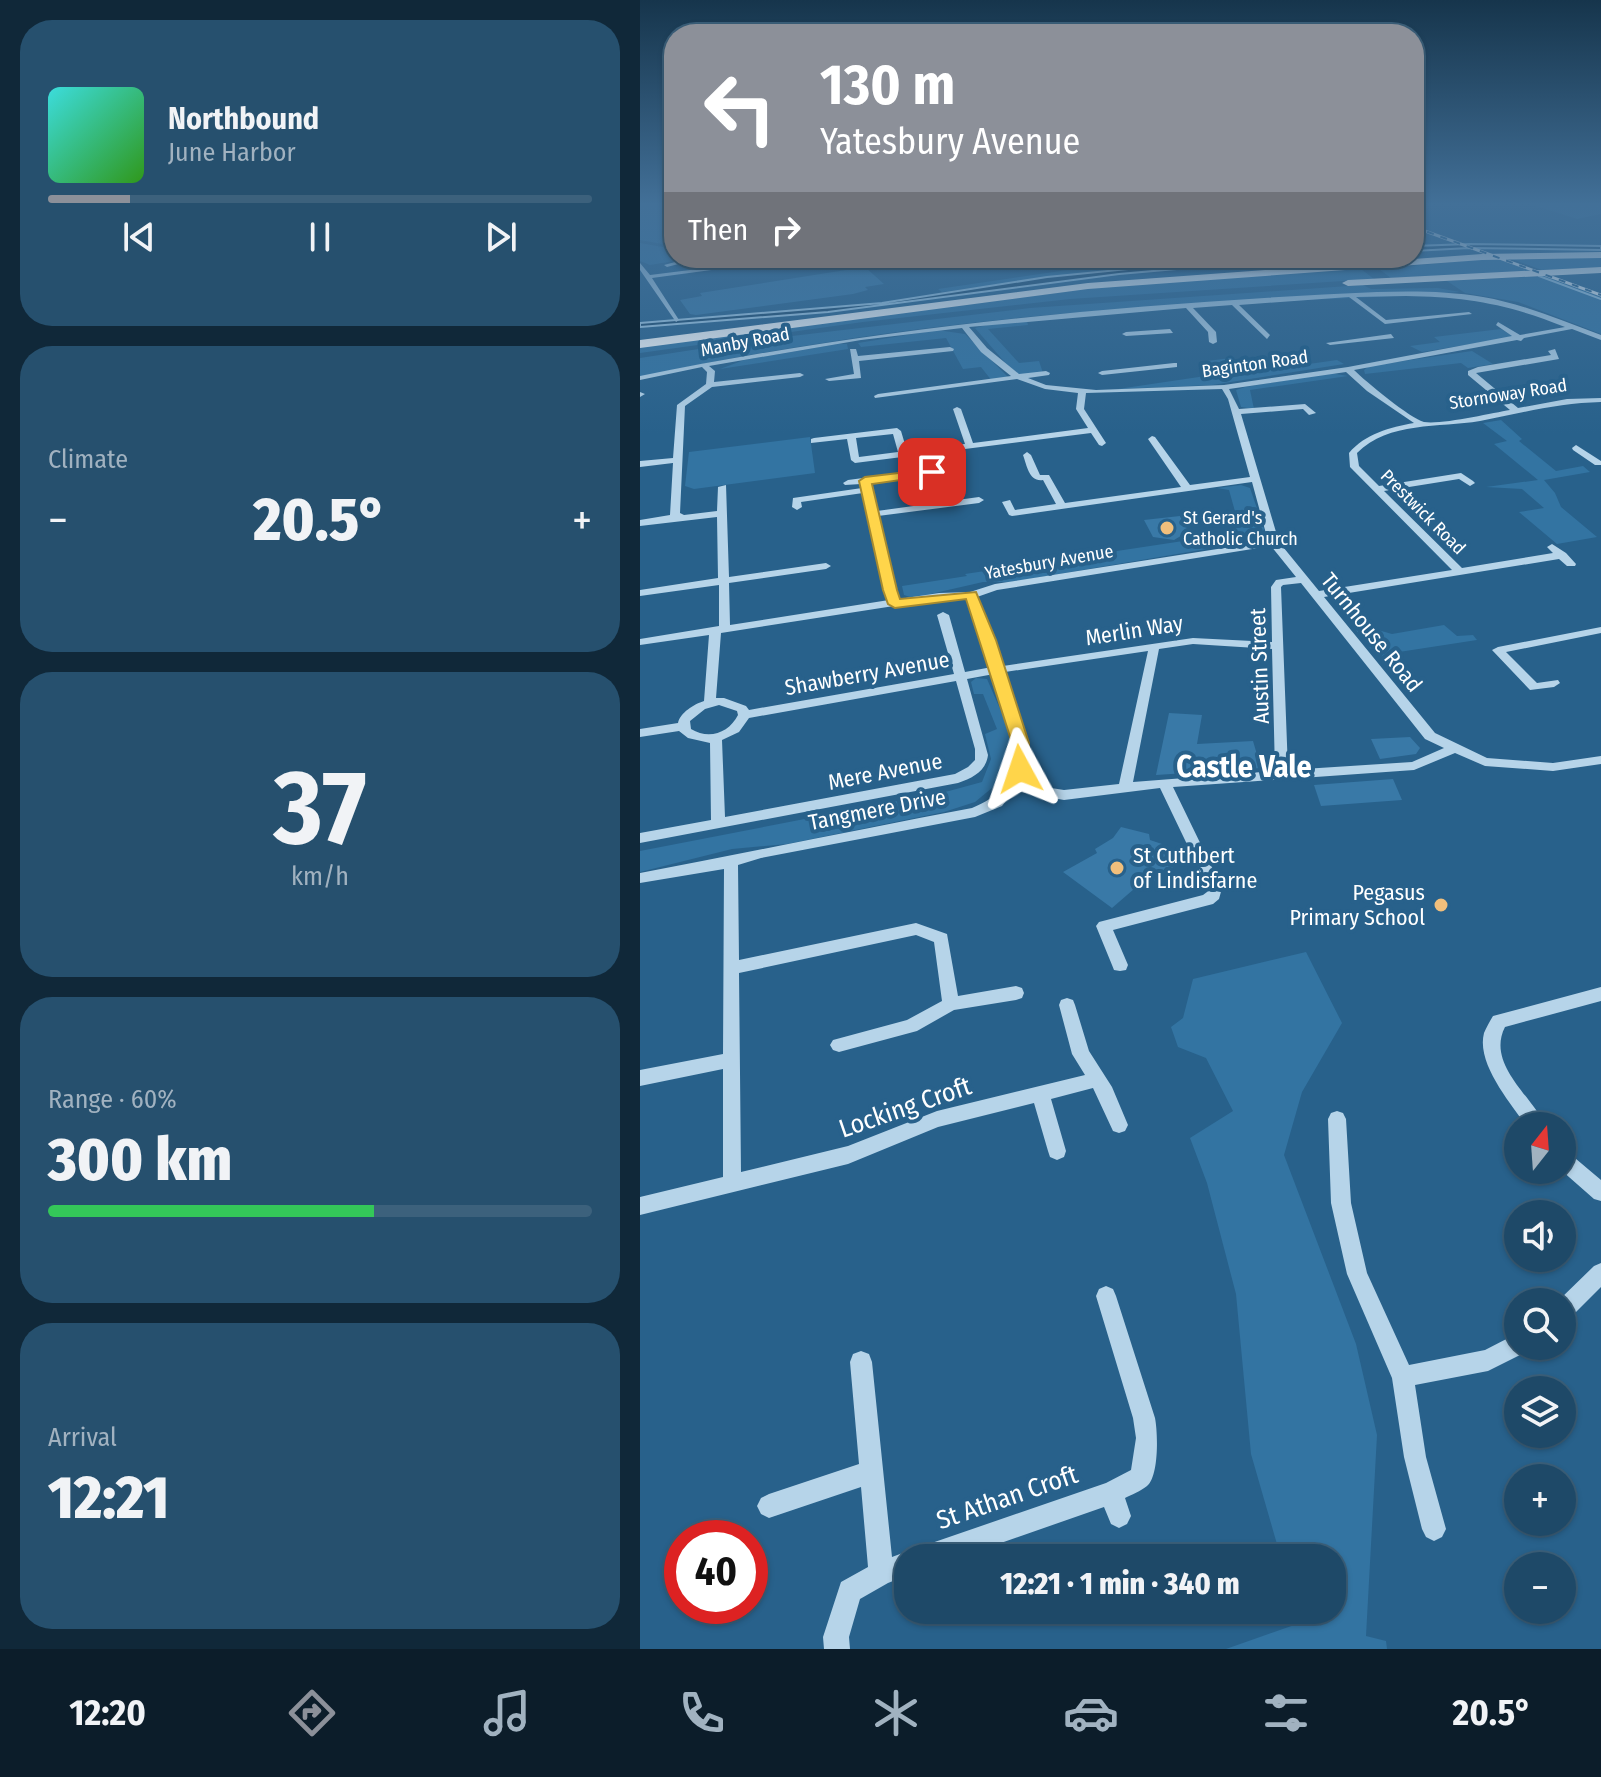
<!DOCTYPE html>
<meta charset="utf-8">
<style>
:root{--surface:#1e4968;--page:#26506e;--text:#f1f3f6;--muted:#a1b2c0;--line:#3c617c;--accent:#8c9099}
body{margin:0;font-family:"Fira Sans Condensed",sans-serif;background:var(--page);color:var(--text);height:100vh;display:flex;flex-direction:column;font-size:30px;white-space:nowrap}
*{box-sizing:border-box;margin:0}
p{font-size:26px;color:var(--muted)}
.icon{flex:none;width:44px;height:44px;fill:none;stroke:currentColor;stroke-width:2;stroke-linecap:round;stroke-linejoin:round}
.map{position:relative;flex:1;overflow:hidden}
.sheet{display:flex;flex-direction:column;gap:20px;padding:20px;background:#102839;width:640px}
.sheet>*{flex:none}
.top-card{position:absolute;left:24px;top:24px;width:760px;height:244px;border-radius:32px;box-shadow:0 2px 6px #0004,0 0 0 2px var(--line);background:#8c9099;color:#fff;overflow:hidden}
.needle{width:52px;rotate:17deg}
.controls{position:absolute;left:864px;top:1112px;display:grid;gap:16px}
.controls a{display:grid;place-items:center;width:72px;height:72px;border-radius:50%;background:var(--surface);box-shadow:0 2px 6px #0004,0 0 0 2px var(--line);font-size:40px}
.speed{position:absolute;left:24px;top:1520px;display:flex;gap:16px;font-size:40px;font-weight:700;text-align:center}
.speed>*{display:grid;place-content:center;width:104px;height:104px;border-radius:50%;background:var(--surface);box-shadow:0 2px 6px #0004,0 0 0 2px var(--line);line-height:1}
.speed .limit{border:12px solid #d22;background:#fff;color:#111}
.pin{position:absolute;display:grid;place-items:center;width:68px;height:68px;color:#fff;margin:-34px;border-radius:16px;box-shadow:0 4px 12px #0006}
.me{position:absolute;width:88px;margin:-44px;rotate:355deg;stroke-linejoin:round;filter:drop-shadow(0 0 6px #0008)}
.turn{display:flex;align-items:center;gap:28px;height:168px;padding:0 24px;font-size:36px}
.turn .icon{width:104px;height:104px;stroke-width:2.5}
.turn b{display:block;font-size:56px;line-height:68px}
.then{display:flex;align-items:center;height:76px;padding:0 24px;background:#0003;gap:16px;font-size:30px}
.big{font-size:60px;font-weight:800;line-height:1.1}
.sheet .tile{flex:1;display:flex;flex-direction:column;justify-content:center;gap:12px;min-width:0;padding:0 28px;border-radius:32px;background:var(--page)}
.sheet .dial{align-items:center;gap:0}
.dial b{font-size:104px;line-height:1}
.song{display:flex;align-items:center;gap:24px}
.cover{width:96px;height:96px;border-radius:12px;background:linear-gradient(135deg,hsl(180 70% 55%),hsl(110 70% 35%))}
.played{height:8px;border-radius:4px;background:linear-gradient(90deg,var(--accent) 15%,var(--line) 15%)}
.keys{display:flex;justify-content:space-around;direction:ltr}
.heat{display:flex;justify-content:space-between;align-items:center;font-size:44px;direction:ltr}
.charge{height:12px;border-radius:6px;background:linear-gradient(90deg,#34c759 60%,var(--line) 0)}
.trip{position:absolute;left:254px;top:1544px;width:452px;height:80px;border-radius:32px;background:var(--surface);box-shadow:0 2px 6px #0004,0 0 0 2px var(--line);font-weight:800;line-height:80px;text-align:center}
.tabs{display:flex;height:128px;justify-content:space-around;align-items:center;background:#0c1d2a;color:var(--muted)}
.tabs .icon{width:56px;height:56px}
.tabs .on{color:var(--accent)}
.tabs b{font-size:36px;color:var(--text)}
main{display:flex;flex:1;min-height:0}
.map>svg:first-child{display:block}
</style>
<main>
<section class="sheet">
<div class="tile">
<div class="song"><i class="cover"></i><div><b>Northbound</b><p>June Harbor</p></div></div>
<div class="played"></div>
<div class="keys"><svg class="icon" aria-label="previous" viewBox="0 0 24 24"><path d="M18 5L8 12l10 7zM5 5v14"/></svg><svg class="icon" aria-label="pause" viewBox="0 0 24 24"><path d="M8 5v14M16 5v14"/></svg><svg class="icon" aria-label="next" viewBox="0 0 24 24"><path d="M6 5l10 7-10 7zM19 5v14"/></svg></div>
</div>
<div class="tile"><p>Climate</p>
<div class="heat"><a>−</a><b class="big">20.5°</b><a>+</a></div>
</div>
<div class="tile dial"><b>37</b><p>km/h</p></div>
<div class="tile"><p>Range · 60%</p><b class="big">300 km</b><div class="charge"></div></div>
<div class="tile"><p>Arrival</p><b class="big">12:21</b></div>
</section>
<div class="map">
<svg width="961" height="1649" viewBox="0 0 961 1649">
<rect width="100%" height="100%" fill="#28618b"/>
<path fill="#3374a2" d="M 0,203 L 34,203 L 34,246 L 0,240 Z
M 0,243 L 34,249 L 34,258 L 53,258 L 10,265 L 0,261 Z
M 866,257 L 961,257 L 961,267 L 902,270 Z
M 571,258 L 600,258 L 459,271 L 302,292 L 298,289 L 482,262 Z
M 856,258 L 893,271 L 751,278 L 739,269 Z
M 721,269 L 734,279 L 430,299 L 223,322 L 0,353 L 0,347 L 462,287 Z
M 905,276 L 961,296 L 961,334 L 878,302 L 825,293 L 807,281 Z
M 723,285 L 731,289 L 798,288 L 820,292 C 700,301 577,301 456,311 C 303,323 151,344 0,377 L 0,358 L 117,340 L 390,308 Z
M 387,321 L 388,325 L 348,329 L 379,363 L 399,361 L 403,373 L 381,376 L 368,366 L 335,328 L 350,324 Z
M 861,329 L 874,337 L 782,352 L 770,346 L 800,342 L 794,337 Z
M 297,330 L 325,334 L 369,378 L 352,381 L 341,367 L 323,369 L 306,338 L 221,347 L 218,343 Z
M 198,344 L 207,344 L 208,349 L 80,369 L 104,360 Z
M 832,351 L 853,364 L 828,368 L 821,363 L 725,374 L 724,370 L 729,366 Z
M 591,358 L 606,373 L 697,360 L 704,364 L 572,385 L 478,389 L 579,374 L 567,361 Z
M 690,373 L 708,376 L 610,390 L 614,409 L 601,407 L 596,390 L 605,387 Z
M 861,420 L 882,439 L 879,441 L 916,471 L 943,466 L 950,472 L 904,480 L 915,493 L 921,507 L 957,537 L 917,544 L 879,512 L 904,508 L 882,489 L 846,487 L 898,480 L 854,444 L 867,441 L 843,423 Z
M 170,437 L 175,473 L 54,489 L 45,486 L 49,452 Z
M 601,485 L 610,488 L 624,529 L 619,538 L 608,542 L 371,582 L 343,582 L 273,598 L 264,595 L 262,586 L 327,576 L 325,574 L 596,533 L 585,516 L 596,515 L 589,490 L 577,488 Z
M 708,595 L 738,630 L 752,634 L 804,625 L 817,636 L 833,635 L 837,640 L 746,654 L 751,663 L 730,648 L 696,604 L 697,597 Z
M 336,678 L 347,679 L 373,739 L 369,758 L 352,788 L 335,802 L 304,812 L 147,844 L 92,849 L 0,872 L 0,851 L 309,791 L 342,782 L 351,759 L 345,734 L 357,729 L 343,694 L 334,694 L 331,682 Z
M 666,952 L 702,1023 L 662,1092 L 644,1155 L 716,1344 L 737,1435 L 726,1636 L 746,1641 L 747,1649 L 586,1649 L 660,1623 L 657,1610 L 692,1610 L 692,1558 L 641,1558 L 611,1454 L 596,1294 L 567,1183 L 550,1138 L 593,1111 L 566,1058 L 538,1047 L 531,1027 L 543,1018 L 553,979 Z"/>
<path fill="#1c496b" stroke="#abd1ea" stroke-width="2" d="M 829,244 L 961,246 L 961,250 L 829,248 L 774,251 L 774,246 Z
M 600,258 L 662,258 L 479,274 L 188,312 L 0,327 L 0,323 L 242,303 L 407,277 Z"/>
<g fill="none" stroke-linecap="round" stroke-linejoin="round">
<path stroke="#abd1ea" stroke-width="2" d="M 899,276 L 961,299"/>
</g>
<path fill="#3979a7" d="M 896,203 L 961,203 L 961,214 L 937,219 L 896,206 Z
M 225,267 L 244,284 L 225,287 L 228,290 L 213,294 L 56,315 L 50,314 L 40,300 L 62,296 L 60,293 Z
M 540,516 L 549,531 L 534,540 L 513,537 L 504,520 Z
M 529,713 L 562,715 L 557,744 L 613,741 L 621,768 L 516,775 Z
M 770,737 L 780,748 L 776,754 L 740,759 L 731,739 Z
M 753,779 L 762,800 L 681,806 L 674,785 Z
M 481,827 L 509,834 L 510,840 L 528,846 L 534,852 L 532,870 L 526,867 L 515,881 L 509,876 L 472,908 L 423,872 L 457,853 L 455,849 L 473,838 Z"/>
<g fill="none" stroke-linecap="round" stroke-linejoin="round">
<path fill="#b6d4e9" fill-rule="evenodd" d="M 50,258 L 61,258 L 27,267 L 24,265 Z
M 493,258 L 535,258 L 532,260 Z
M 0,263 L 10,275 L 98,264 L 101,266 L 12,278 L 39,320 L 36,322 L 0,270 Z
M 737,292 C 772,291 808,291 843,297 C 884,304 922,321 961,335 L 961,340 L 932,329 L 884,338 L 881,341 L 877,340 L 714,370 C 725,381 771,419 784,422 C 801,425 852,413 870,410 L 828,375 L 828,371 L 838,367 L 911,355 L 908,351 L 915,349 L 919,359 L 836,373 L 878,408 L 927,399 L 961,398 L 961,402 C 919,403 880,413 840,421 C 799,428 749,421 717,453 L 719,466 L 739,486 L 821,473 L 833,481 L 835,483 L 830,486 L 819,479 L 744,491 L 822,568 L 913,553 L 907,547 L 912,544 L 926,553 L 936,564 L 935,566 L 927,566 L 919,559 L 684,597 L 795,733 L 847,758 L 913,763 L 961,756 L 961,764 L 913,771 L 845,766 L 815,753 L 774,770 L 533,787 L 582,888 L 579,899 L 573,904 L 473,930 L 488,965 L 486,970 L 480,971 L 474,970 L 472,965 L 456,926 L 459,922 L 563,895 L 567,892 L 568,888 L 520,788 L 424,800 L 374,791 L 362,806 L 335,817 L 121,858 L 98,865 L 99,960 L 276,923 L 307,934 L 318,996 L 376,986 L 382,988 L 384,993 L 382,998 L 376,1000 L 314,1010 L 277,1031 L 199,1052 L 193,1050 L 190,1045 L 193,1040 L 267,1020 L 302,1001 L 294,942 L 276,935 L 99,973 L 101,1172 L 208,1146 L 297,1111 L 445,1075 L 432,1054 L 419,1005 L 421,1000 L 427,998 L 433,1000 L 435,1005 L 449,1051 L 472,1087 L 488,1125 L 485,1131 L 479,1133 L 473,1131 L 453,1088 L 411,1099 L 426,1151 L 424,1157 L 417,1160 L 410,1157 L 408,1151 L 394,1103 L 298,1127 L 208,1164 L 0,1215 L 0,1197 L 83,1177 L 83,1069 L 0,1086 L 0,1070 L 83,1054 L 84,869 L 0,883 L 0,873 C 111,852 221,829 332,808 C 399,781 369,726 354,674 L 327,679 L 348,755 C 346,771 333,778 318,783 L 0,843 L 0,833 L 71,820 L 70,743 L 48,738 L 39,731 L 0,737 L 0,729 L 38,723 C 40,713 54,704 64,701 L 69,635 L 0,645 L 0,639 L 79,626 L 79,585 L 0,596 L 0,590 L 78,578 L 77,517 L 0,526 L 0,520 L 30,515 L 33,463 L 0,467 L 0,461 L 33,458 L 37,405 L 66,384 L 67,372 L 62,367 L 0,380 L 0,376 C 243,326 490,303 737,292 ZM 766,296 C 827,297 868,304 925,327 L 880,335 L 858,322 L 856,325 L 872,336 L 708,367 L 584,385 L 456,390 L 406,385 L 388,378 L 409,375 L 410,373 L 406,371 L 379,374 L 347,348 L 329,327 L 546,308 L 568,332 L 569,342 L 573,344 L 577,342 L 576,332 L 553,308 L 592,305 L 627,339 L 630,335 L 599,305 L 709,297 L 745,324 L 832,314 L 829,312 L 746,320 L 716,297 ZM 322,328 L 341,352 L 371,376 L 238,394 L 234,396 L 235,398 L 377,379 L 405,389 L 438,393 L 436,409 L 448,428 L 333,443 L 321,409 L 317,407 L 313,409 L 325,444 L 267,451 L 261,431 L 257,428 L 174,438 L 171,439 L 171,443 L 207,439 L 211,460 L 215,463 L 451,433 L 459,445 L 462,446 L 466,443 L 444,409 L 446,393 L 582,389 L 588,399 L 610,477 L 550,485 L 515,437 L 512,436 L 508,439 L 541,487 L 425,503 L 409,475 L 400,475 L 391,455 L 387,452 L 383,455 C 387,466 389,482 403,480 L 416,504 L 375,510 L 370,500 L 362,502 L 369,515 L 372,516 L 612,482 L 628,541 L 355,584 L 330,592 L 299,593 L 259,599 L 238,516 L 339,503 L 344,500 L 339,497 L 237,511 L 230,483 L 325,470 L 325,466 L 322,465 L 208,480 L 203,483 L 205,485 L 221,484 L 222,488 L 153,498 L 152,507 L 157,510 L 162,507 L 161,502 L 223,493 L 249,600 L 90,625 L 89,583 L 186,569 L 191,566 L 186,563 L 89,577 L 86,485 L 78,487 L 77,511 L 44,515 L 40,513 L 45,406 L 72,387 L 160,377 L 164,375 L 160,373 L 74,382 L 75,371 L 69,366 L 221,340 ZM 706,372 L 727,391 L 774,423 C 750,427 725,434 709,453 L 710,467 L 812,570 L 679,591 L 639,542 L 601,414 L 663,409 L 669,415 L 676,413 L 665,404 L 599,409 L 589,389 ZM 253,434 L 258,452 L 219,457 L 216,438 ZM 631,546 L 656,577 L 636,580 L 631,587 L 632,642 L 553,638 L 363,666 L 337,597 L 357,590 ZM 661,583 L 785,739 L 804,748 L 772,762 L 648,770 L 641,587 L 643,585 ZM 327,598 L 352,667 L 325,672 L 309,615 L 303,612 L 297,615 L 314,674 L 109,710 L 106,706 L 84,698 L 76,698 L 81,633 L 299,599 ZM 553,644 L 632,649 L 635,771 L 493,782 L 519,649 ZM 508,651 L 479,784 L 424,790 L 379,783 C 398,748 376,708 365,672 ZM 316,681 L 335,749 L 335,760 L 328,767 L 315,774 L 85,817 L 82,740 L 99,732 L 109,718 ZM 79,705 L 97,711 L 98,715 C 89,733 69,740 51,729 L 50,721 L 65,709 Z
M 530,329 L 533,333 L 486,336 L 482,334 L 486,332 Z
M 751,334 L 754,338 L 690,345 L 686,343 Z
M 310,347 L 314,349 L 313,351 L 219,361 L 221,378 L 189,381 L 185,379 L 214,374 L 210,349 L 216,349 L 218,356 Z
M 534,363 L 537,363 L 537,367 L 462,375 L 458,373 L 462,371 Z
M 0,392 L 5,394 L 0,397 Z
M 936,445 L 961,461 L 961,465 L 955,465 L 933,450 L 932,448 Z
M 961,627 L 961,633 L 866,652 L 897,683 L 918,680 L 920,683 L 914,687 L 890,690 L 852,650 L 858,647 Z
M 961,987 L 961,1001 L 865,1027 C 846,1064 892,1096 906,1126 L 886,1126 C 871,1103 836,1064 844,1033 C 846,1028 850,1021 853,1016 Z
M 697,1111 L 703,1113 L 706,1119 L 711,1203 L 727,1273 L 769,1365 L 845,1350 L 878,1333 L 878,1346 L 888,1346 L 886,1352 L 848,1371 L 775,1385 L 786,1457 L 806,1529 L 802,1537 L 794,1541 L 786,1537 L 782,1529 L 764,1457 L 752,1378 L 707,1274 L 691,1203 L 688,1119 L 691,1113 Z
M 922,1150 L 929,1153 L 961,1180 L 961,1201 L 954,1199 L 921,1170 Z
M 961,1263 L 961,1287 L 929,1319 L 922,1322 L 922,1302 L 917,1302 L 954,1266 Z
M 466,1286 L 473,1289 L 476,1296 L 515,1418 C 518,1433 519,1476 507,1486 C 501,1491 491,1495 485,1498 L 491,1516 L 487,1524 L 479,1528 L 471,1524 L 464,1507 L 318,1558 L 268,1558 L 268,1575 L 248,1583 L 220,1599 L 209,1637 L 210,1649 L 184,1649 L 183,1637 L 201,1582 L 228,1567 L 221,1487 L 129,1518 L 121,1514 L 117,1506 L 121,1498 L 129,1494 L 219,1464 L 210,1362 L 213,1354 L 221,1351 L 229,1354 L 232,1362 L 252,1557 L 268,1551 L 273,1553 L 274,1549 L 283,1546 L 466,1483 L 491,1470 L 496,1438 L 493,1418 L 456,1296 L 459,1289 Z"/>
<path fill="#fff" fill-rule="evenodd" d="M 961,252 L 961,258 L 842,260 L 448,289 L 0,348 L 0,340 L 448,283 L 842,254 Z
M 961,267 L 961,273 L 708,286 L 702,283 L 708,280 Z"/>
<g stroke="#fff" stroke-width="3">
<path id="rail" d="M 774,227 L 961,295"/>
</g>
<use href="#rail" stroke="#28618b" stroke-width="2" stroke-dasharray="7" stroke-linecap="butt"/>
</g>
<linearGradient id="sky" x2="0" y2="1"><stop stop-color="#16354c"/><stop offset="0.47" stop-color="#427098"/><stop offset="1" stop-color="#427098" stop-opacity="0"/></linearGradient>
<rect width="961" height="434" fill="url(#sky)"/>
<path fill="#ffd54a" stroke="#a68a30" stroke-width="2" d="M 292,469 L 296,470 L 296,475 L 232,484 L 257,590 L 260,599 L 336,592 L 356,640 L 389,743 L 386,773 L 374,773 L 372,743 L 326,599 L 255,608 L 248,604 L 243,590 L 219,481 L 225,477 Z"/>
<g fill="#f1bf7c" stroke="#28618b" stroke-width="3">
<circle cx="527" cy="528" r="8"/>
<circle cx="477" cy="868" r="8"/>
<circle cx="801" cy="905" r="8"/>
</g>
<g text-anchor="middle" stroke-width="8" stroke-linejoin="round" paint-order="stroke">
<g font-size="18" fill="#fff" stroke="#28618b">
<text transform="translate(105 342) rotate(-11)" y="6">Manby Road</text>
<text transform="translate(615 364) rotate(-8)" y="6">Baginton Road</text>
<text transform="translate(868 394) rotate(-9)" y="6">Stornoway Road</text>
<text transform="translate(783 512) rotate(45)" y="6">Prestwick Road</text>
<text transform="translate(409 562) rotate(-10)" y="6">Yatesbury Avenue</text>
</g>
<g font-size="18" fill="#fff" stroke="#28618b" text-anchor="start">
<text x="543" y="524">St Gerard's<tspan x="543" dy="21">Catholic Church</tspan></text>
</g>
<g font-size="22" fill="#fff" stroke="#28618b">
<text transform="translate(494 630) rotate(-9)" y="8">Merlin Way</text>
<text transform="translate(732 632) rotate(51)" y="8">Turnhouse Road</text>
<text transform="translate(619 666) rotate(-92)" y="8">Austin Street</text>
<text transform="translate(227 673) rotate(-10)" y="8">Shawberry Avenue</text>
<text transform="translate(245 771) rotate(-11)" y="8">Mere Avenue</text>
<text transform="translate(237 809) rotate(-11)" y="8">Tangmere Drive</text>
</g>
<g font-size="22" fill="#fff" stroke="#28618b" text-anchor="start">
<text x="493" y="863">St Cuthbert<tspan x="493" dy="25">of Lindisfarne</tspan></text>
<text x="785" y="900" text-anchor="end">Pegasus<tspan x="785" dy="25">Primary School</tspan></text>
</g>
<g font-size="26" fill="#fff" stroke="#28618b">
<text transform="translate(265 1107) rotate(-19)" y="9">Locking Croft</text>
<text transform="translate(367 1497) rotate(-19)" y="9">St Athan Croft</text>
</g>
<g font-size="30" font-weight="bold" fill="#fff" stroke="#28618b">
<text x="604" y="777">Castle Vale</text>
</g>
</g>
</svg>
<div class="controls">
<a><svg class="needle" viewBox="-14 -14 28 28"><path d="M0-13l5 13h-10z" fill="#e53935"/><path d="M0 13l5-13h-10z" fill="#a1b2c0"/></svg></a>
<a><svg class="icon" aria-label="sound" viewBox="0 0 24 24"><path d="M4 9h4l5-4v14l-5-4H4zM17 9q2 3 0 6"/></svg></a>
<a><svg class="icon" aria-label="search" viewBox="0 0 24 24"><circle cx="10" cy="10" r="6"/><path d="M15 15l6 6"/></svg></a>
<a><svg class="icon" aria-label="layers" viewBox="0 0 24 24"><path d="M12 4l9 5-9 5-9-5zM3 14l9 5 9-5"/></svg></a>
<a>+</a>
<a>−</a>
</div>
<div class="speed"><div class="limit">40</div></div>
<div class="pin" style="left:292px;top:472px;background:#d93025"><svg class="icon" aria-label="arrive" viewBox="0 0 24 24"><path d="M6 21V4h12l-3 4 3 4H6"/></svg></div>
<svg class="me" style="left:380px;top:769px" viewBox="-20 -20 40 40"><path d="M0-17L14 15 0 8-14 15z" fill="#ffd54a" stroke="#fff" stroke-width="4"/></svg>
<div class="trip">12:21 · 1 min · 340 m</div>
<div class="top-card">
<div class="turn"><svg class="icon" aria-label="left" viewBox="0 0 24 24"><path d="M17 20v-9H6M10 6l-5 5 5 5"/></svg><div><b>130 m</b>Yatesbury Avenue</div></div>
<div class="then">Then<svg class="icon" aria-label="right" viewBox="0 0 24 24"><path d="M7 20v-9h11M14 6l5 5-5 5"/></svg></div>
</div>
</div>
</main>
<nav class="tabs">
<b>12:20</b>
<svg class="icon on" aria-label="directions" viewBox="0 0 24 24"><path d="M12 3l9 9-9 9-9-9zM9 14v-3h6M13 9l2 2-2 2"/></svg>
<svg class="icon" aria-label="music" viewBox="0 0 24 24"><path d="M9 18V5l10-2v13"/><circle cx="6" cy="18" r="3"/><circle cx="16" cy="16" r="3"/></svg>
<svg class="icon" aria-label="phone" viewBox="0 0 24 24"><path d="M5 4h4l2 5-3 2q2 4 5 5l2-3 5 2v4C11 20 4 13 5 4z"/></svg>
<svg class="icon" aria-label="climate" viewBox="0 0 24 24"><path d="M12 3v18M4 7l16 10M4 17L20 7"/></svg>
<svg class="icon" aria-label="car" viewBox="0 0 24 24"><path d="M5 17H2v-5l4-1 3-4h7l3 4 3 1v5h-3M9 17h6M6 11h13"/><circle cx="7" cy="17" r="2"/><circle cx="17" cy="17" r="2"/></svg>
<svg class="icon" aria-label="filters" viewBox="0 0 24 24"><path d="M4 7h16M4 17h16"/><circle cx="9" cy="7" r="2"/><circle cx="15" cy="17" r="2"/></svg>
<b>20.5°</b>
</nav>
